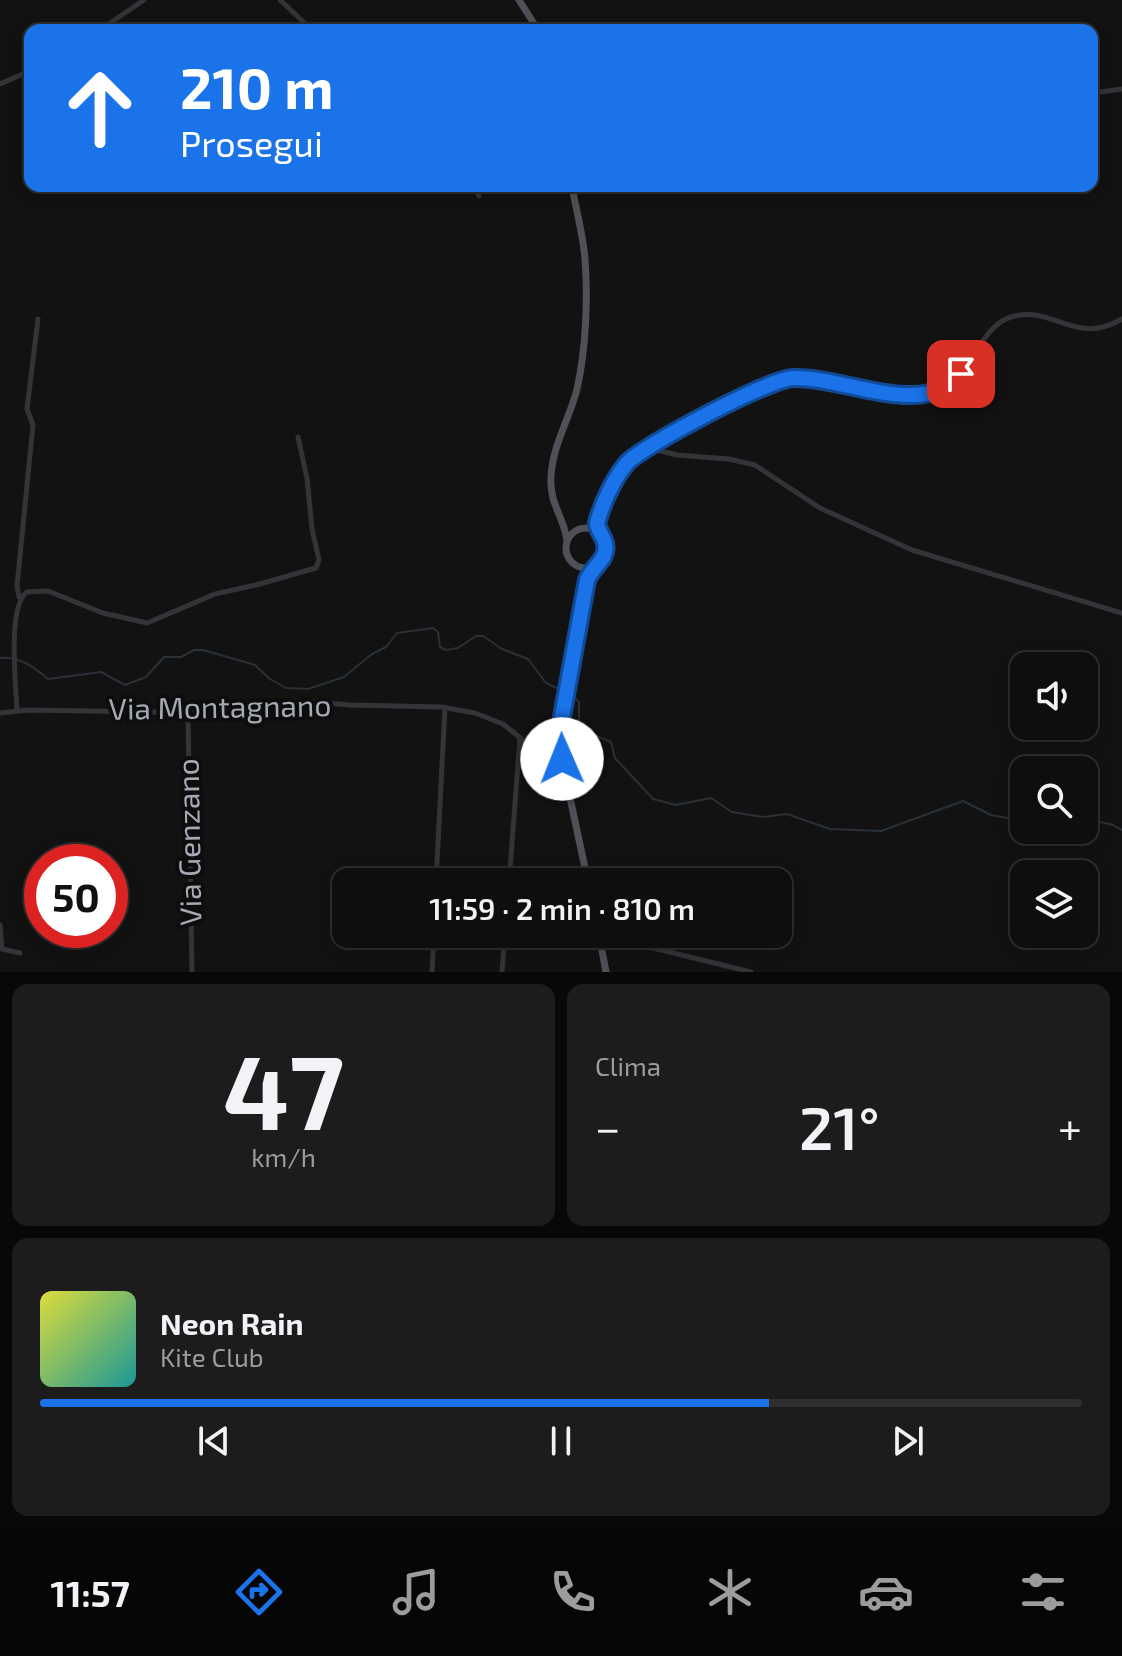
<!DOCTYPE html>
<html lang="it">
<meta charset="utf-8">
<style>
:root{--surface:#0e0e0e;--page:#1c1c1c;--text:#f1f3f6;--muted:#9b9c9e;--line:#2e2e2e;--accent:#1a73e8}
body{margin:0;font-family:"Exo 2",sans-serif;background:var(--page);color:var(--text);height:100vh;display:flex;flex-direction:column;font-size:30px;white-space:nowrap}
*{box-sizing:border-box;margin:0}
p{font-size:26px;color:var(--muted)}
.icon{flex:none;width:44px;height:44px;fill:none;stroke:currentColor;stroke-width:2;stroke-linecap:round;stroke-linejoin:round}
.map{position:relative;height:972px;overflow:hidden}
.sheet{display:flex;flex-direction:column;gap:12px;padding:12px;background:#080808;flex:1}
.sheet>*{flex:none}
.hud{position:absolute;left:24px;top:24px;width:1074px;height:168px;border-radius:16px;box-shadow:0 4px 20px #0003,0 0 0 2px var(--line);background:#1a73e8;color:#fff;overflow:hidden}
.tools{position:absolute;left:1010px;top:652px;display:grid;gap:16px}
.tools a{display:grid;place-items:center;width:88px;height:88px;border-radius:16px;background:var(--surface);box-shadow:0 4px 20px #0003,0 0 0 2px var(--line);font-size:40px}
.speed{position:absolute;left:24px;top:844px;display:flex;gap:16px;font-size:40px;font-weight:700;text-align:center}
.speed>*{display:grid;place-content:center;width:104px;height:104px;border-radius:50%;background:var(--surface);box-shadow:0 4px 20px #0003,0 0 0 2px var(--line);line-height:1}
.speed .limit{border:12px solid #d22;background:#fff;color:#111}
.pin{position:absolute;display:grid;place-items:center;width:68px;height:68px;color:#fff;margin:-34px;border-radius:16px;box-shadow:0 4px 12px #0006}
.me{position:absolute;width:88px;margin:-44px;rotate:359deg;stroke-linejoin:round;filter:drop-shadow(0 0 6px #0008)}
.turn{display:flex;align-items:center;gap:28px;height:168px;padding:0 24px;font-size:36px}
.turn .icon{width:104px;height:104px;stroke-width:2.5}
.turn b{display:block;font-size:56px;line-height:68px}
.big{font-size:60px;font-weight:600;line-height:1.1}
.sheet .card{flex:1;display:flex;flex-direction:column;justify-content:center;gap:12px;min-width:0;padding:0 28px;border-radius:16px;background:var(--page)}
.sheet .dial{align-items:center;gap:0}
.dial b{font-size:104px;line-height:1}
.song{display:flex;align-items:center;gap:24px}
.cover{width:96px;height:96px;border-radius:12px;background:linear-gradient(135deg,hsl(60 70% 55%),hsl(180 70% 35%))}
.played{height:8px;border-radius:4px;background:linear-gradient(90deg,var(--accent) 70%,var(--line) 70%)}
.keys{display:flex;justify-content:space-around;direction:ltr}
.heat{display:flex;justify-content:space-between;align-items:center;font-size:44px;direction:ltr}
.sheet .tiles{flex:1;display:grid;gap:12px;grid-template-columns:1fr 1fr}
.card:last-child{grid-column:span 2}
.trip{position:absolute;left:332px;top:868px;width:460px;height:80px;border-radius:16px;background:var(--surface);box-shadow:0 4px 20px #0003,0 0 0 2px var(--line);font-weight:600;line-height:80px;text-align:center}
.menu{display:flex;height:128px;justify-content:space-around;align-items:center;background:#060606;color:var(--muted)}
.menu .icon{width:56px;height:56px}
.menu .active{color:var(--accent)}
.menu b{font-size:36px;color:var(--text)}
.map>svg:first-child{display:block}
</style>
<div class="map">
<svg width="1122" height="972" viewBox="0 0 1122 972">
<rect width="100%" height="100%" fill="#121213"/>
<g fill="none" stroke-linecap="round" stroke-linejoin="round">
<path stroke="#293036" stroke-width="2" d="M 0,658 C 19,656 34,667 48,679 L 101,672 L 125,685 L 146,677 L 164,657 L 181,657 L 194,650 L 203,650 L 255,665 L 270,679 L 286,688 L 308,689 L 344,677 L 372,654 L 386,647 L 397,633 L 433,628 L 438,632 L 440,647 L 446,650 L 458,648 L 476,636 L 483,636 L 502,649 L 528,659 L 546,683 L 563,691
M 569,693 L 579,702 L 579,723 L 584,731 L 611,742 L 615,758 L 653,799 L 676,805 L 711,798 L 732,812 L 763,817 L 787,814 L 830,829 L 881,831 L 963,801 L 991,815 L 1024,821
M 1084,818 L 1113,825 L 1122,830"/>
<path stroke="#333438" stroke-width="5" d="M 280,0 L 312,30
M 100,30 L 144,0
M 0,84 L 30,71
M 1092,93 L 1122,89
M 474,186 L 479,196
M 649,448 L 677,455 L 729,459 L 755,465 L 820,508 L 912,550 L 1122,613
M 598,522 L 600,535
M 585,528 C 608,519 613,476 633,458 C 662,438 764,377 796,378 C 835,378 900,405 935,394 C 972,382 977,327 1011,317 C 1054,304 1074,347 1122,319
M 19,597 L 17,586 L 33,425 L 27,409 L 38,319
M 17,711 C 16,685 7,606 27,592 L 48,591 L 103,613 L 147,623 L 215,594 L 256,585 L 316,568 L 319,560 L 312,529 L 307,478 L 298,437
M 0,713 L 29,710 L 211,713 L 298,701 L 351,705 L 441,707 L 475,713 L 503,724 L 565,774
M 188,713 L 192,972
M 436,882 L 445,707
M 509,882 L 520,738
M 0,925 L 2,949 L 20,953
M 619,934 L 649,947 L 751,972
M 432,972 L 434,934
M 502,972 L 505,934"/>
<path stroke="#4f5157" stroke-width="7" d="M 519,0 L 538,30
M566 548a20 20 0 1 1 40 0a20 20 0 1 1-40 0Z
M 567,542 C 566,520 549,505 551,477 C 552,446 570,418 577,389 C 586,350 588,298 585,259 C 583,234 576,210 572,186
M 588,882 L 566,779 L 561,740 L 562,717 L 585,604 L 587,580 L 595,566
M 599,934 L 606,972"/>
</g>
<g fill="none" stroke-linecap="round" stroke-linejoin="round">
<g stroke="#114b97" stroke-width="20">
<path id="route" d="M 562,759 L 562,717 L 587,580 C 592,567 609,559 605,543 C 603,535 598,532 597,523 C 602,504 614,478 627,463 C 644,445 769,379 793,378 C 843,376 924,420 961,374"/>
</g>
<use href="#route" stroke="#1a73e8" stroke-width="14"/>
</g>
<g text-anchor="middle" stroke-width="8" stroke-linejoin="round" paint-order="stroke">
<g font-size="30" fill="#a4a9b3" stroke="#0d0d0e">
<text transform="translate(220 708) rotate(-1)" y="10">Via Montagnano</text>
<text transform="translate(190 842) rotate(-91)" y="10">Via Genzano</text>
</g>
</g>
</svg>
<div class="tools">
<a><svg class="icon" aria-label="sound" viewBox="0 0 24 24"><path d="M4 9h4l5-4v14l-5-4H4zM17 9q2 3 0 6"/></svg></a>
<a><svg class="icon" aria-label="search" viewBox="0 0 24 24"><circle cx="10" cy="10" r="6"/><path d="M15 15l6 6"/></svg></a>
<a><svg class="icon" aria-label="layers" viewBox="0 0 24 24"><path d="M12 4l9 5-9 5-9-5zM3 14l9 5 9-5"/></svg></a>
</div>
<div class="speed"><div class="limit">50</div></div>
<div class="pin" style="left:961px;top:374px;background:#d93025"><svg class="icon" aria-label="arrive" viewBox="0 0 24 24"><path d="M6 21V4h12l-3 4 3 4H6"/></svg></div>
<svg class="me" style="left:562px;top:759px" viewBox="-20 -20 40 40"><circle r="19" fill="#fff"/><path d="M0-13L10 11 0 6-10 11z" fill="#1a73e8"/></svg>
<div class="trip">11:59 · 2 min · 810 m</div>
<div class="hud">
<div class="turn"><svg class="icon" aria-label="ahead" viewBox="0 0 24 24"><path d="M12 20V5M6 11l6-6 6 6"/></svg><div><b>210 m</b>Prosegui</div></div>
</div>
</div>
<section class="sheet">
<div class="tiles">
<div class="card dial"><b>47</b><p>km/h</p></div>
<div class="card"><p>Clima</p>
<div class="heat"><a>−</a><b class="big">21°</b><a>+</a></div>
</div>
<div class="card">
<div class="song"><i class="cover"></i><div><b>Neon Rain</b><p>Kite Club</p></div></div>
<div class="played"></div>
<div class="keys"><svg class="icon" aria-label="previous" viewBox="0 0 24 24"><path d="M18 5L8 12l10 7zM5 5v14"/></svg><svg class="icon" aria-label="pause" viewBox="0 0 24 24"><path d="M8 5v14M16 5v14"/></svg><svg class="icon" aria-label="next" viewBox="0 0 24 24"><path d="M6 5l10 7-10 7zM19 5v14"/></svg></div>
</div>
</div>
</section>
<nav class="menu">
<b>11:57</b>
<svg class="icon active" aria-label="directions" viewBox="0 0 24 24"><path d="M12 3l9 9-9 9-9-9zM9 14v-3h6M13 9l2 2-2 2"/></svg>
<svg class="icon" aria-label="music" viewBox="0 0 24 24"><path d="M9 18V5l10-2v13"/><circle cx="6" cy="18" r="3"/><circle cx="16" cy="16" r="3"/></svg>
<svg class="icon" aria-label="phone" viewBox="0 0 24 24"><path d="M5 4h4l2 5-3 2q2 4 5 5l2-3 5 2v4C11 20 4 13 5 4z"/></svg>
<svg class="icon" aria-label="climate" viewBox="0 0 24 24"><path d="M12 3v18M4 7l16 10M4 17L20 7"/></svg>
<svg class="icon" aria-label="car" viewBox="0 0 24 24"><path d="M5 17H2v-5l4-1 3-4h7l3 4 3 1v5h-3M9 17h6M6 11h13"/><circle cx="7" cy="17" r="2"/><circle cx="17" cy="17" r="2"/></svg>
<svg class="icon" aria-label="filters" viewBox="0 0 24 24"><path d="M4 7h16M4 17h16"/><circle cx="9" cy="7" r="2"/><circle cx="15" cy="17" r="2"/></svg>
</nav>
